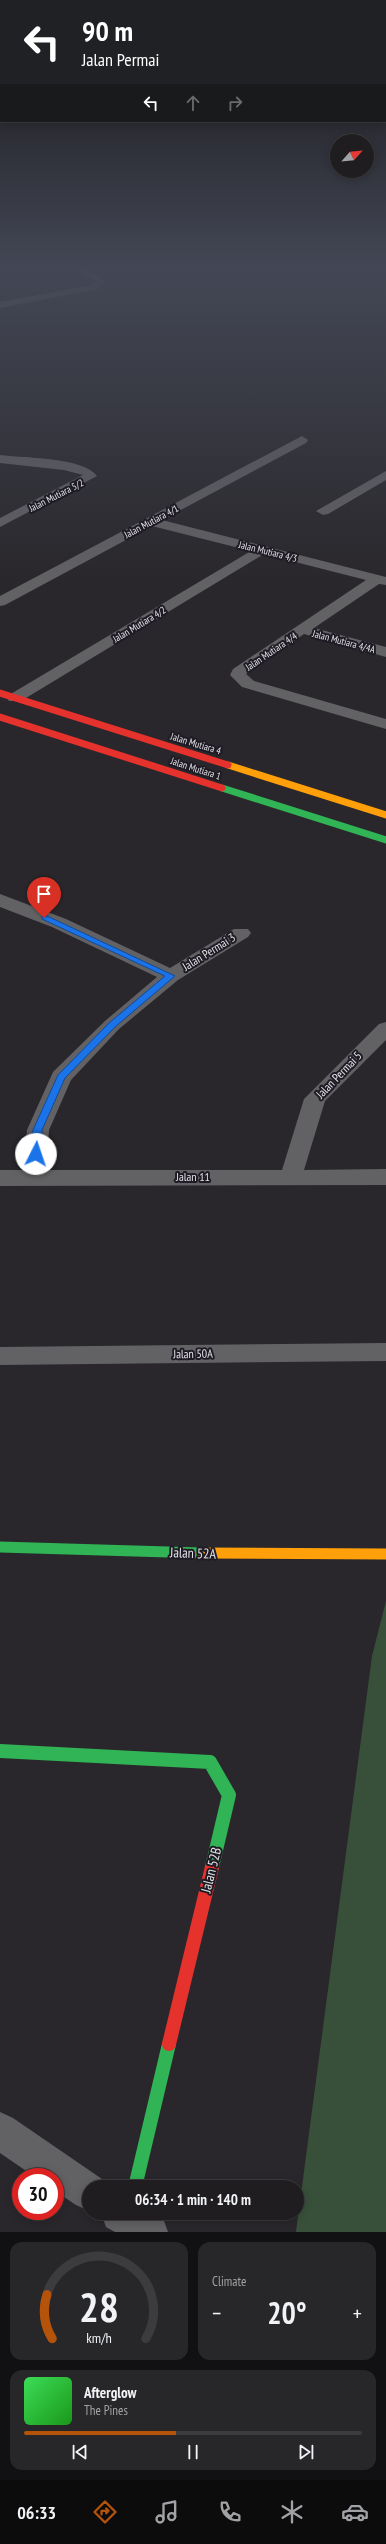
<!DOCTYPE html>
<meta charset="utf-8">
<style>
:root{--surface:#1f1d20;--page:#272629;--text:#f1f3f6;--muted:#a1a2a5;--line:#3c3b3e;--accent:#b45309}
body{margin:0;font-family:"PT Sans Narrow",sans-serif;background:var(--page);color:var(--text);height:100vh;display:flex;flex-direction:column;font-size:15px;white-space:nowrap}
*{box-sizing:border-box;margin:0}
p{font-size:13px;color:var(--muted)}
.icon{flex:none;width:22px;height:22px;fill:none;stroke:currentColor;stroke-width:2;stroke-linecap:round;stroke-linejoin:round}
.map{position:relative;height:2232px;overflow:hidden}
.sheet{display:flex;flex-direction:column;gap:10px;padding:10px;background:#111012;flex:1}
.sheet>*{flex:none}
.guide{position:absolute;left:0px;top:0px;width:386px;height:122px;box-shadow:0 2px 10px #0003,0 0 0 1px var(--line);background:#202124;color:#fff;overflow:hidden}
.needle{width:26px;rotate:63deg}
.controls{position:absolute;left:330px;top:134px;display:grid;gap:8px}
.controls a{display:grid;place-items:center;width:44px;height:44px;border-radius:50%;background:var(--surface);box-shadow:0 2px 10px #0003,0 0 0 1px var(--line);font-size:20px}
.speed{position:absolute;left:12px;top:2168px;display:flex;gap:8px;font-size:20px;font-weight:700;text-align:center}
.speed>*{display:grid;place-content:center;width:52px;height:52px;border-radius:50%;background:var(--surface);box-shadow:0 2px 10px #0003,0 0 0 1px var(--line);line-height:1}
.speed .limit{border:6px solid #d22;background:#fff;color:#111}
.pin{position:absolute;display:grid;place-items:center;width:34px;height:34px;color:#fff;margin:-41px -17px;border-radius:50% 50% 50% 0;rotate:-45deg;box-shadow:0 0 4px #0007}
.pin .icon{rotate:45deg}
.me{position:absolute;width:44px;margin:-22px;rotate:4deg;stroke-linejoin:round;filter:drop-shadow(0 0 3px #0008)}
.turn{display:flex;align-items:center;gap:14px;height:84px;padding:0 16px;font-size:18px}
.turn .icon{width:52px;height:52px;stroke-width:2.5}
.turn b{display:block;font-size:28px;line-height:34px}
.lanes{display:flex;align-items:center;height:38px;padding:0 16px;background:#0003;justify-content:center;gap:20px;direction:ltr}
.lanes .off{opacity:.35}
.big{font-size:30px;font-weight:600;line-height:1.1}
.sheet .widget{flex:1;display:flex;flex-direction:column;justify-content:center;gap:6px;min-width:0;padding:0 14px;border-radius:12px;background:var(--page)}
.sheet .dial{align-items:center;gap:0}
.dial svg{height:104px;overflow:visible;fill:none;stroke:var(--line);stroke-width:7;stroke-linecap:round;text-anchor:middle}
.dial text{fill:var(--text);stroke:none}
.song{display:flex;align-items:center;gap:12px}
.cover{width:48px;height:48px;border-radius:6px;background:linear-gradient(135deg,hsl(130 70% 55%),hsl(120 70% 35%))}
.played{height:4px;border-radius:2px;background:linear-gradient(90deg,var(--accent) 45%,var(--line) 45%)}
.keys{display:flex;justify-content:space-around;direction:ltr}
.heat{display:flex;justify-content:space-between;align-items:center;font-size:22px;direction:ltr}
.sheet .tiles{flex:1;display:grid;gap:10px;grid-template-columns:1fr 1fr}
.widget:last-child{grid-column:span 2}
.trip{position:absolute;left:82px;top:2180px;width:222px;height:40px;border-radius:20px;background:var(--surface);box-shadow:0 2px 10px #0003,0 0 0 1px var(--line);font-weight:600;line-height:40px;text-align:center}
.dock{display:flex;height:64px;justify-content:space-around;align-items:center;background:#0c0c0d;color:var(--muted)}
.dock .icon{width:28px;height:28px}
.dock .current{color:var(--accent)}
.dock b{font-size:18px;color:var(--text)}
.map>svg:first-child{display:block}
</style>
<div class="map">
<svg width="386" height="2232" viewBox="0 0 386 2232">
<rect width="100%" height="100%" fill="#29272b"/>
<path fill="#38503a" d="M 386,1601 L 386,2232 L 296,2232 L 372,1656 Z"/>
<g fill="none" stroke-linecap="round" stroke-linejoin="round">
<path fill="#626164" fill-rule="evenodd" d="M 94,276 L 100,276 L 105,281 L 98,289 L 0,308 L 0,302 L 92,285 L 95,281 L 92,278 Z
M 302,436 L 308,440 L 306,443 L 162,520 L 386,577 L 386,585 L 379,584 L 314,628 L 386,647 L 386,657 L 304,634 L 246,674 L 254,681 L 386,719 L 386,729 L 242,687 L 230,675 L 233,669 L 366,580 L 264,554 L 21,701 L 9,701 L 7,698 L 9,695 L 251,551 L 152,526 L 5,605 L 0,606 L 0,596 Z
M 0,455 C 22,458 84,457 97,476 L 0,527 L 0,518 L 83,475 L 64,470 L 0,463 Z
M 386,471 L 386,480 L 328,514 L 323,515 L 316,511 Z
M 0,894 L 66,919 L 170,968 L 234,929 L 248,929 L 251,933 L 248,937 L 178,980 L 119,1029 L 71,1080 L 49,1130 L 46,1170 L 282,1170 L 304,1099 L 379,1024 L 386,1022 L 386,1040 L 325,1101 L 304,1170 L 386,1169 L 386,1185 L 0,1186 L 0,1170 L 23,1170 L 27,1130 L 53,1072 L 105,1021 L 157,977 L 52,927 L 0,907 Z
M 386,1343 L 386,1361 L 0,1365 L 0,1347 Z
M 0,2112 L 13,2118 L 102,2179 L 106,2187 L 89,2187 L 89,2211 L 76,2205 L 55,2191 L 55,2177 L 35,2177 L 0,2153 Z
M 101,2213 L 154,2213 L 163,2218 L 168,2232 L 115,2232 L 106,2227 Z"/>
<path stroke="#30b455" stroke-width="4.5" d="M 82,272 L 97,278"/>
<path stroke="#30b455" stroke-width="7" d="M 222,788 L 386,840"/>
<path stroke="#30b455" stroke-width="11" d="M 0,1547 L 202,1553"/>
<path stroke="#30b455" stroke-width="14" d="M 0,1751 L 210,1762 L 229,1795 L 212,1867
M 135,2187 L 169,2044"/>
<path stroke="#ff9f0a" stroke-width="7" d="M 228,765 L 386,815"/>
<path stroke="#ff9f0a" stroke-width="11" d="M 202,1553 L 386,1554"/>
<path stroke="#e5322d" stroke-width="7" d="M 0,693 L 228,765
M 0,717 L 222,788"/>
<path stroke="#e5322d" stroke-width="14" d="M 169,2044 L 212,1867"/>
</g>
<linearGradient id="sky" x2="0" y2="1"><stop stop-color="#171518"/><stop offset="0.46" stop-color="#434755"/><stop offset="1" stop-color="#434755" stop-opacity="0"/></linearGradient>
<rect width="386" height="585" fill="url(#sky)"/>
<path fill="#1a73e8" stroke="#114b97" d="M 42,916 L 47,916 L 175,976 L 115,1027 L 65,1078 L 42,1130 L 41,1154 L 36,1157 L 31,1154 L 33,1130 L 58,1075 L 109,1023 L 165,976 L 42,919 Z"/>
<g text-anchor="middle" stroke-width="4" stroke-linejoin="round" paint-order="stroke">
<g font-size="10" fill="#e2e1e6" stroke="#1e1b24">
<text transform="translate(56 495) rotate(-27)" y="4">Jalan Mutiara 5/2</text>
<text transform="translate(151 521) rotate(-28)" y="4">Jalan Mutiara 4/1</text>
<text transform="translate(268 551) rotate(14)" y="4">Jalan Mutiara 4/3</text>
<text transform="translate(139 624) rotate(-31)" y="4">Jalan Mutiara 4/2</text>
<text transform="translate(344 641) rotate(15)" y="4">Jalan Mutiara 4/4A</text>
<text transform="translate(271 651) rotate(-34)" y="4">Jalan Mutiara 4/4</text>
<text transform="translate(196 743) rotate(17)" y="4">Jalan Mutiara 4</text>
<text transform="translate(196 768) rotate(18)" y="4">Jalan Mutiara 1</text>
</g>
<g font-size="12" fill="#e2e1e6" stroke="#1e1b24">
<text transform="translate(209 952) rotate(-32)" y="4">Jalan Permai 3</text>
<text transform="translate(339 1075) rotate(-46)" y="4">Jalan Permai 5</text>
<text x="193" y="1181">Jalan 11</text>
<text transform="translate(193 1354) rotate(-1)" y="4">Jalan 50A</text>
</g>
<g font-size="14" fill="#e2e1e6" stroke="#1e1b24">
<text transform="translate(193 1553) rotate(2)" y="5">Jalan 52A</text>
<text transform="translate(211 1870) rotate(-76)" y="5">Jalan 52B</text>
</g>
</g>
</svg>
<div class="controls">
<a><svg class="needle" viewBox="-14 -14 28 28"><path d="M0-13l5 13h-10z" fill="#e53935"/><path d="M0 13l5-13h-10z" fill="#a1a2a5"/></svg></a>
</div>
<div class="speed"><div class="limit">30</div></div>
<div class="pin" style="left:44px;top:918px;background:#d93025"><svg class="icon" aria-label="arrive" viewBox="0 0 24 24"><path d="M6 21V4h12l-3 4 3 4H6"/></svg></div>
<svg class="me" style="left:36px;top:1154px" viewBox="-20 -20 40 40"><circle r="19" fill="#fff"/><path d="M0-13L10 11 0 6-10 11z" fill="#1a73e8"/></svg>
<div class="trip">06:34 · 1 min · 140 m</div>
<div class="guide">
<div class="turn"><svg class="icon" aria-label="left" viewBox="0 0 24 24"><path d="M17 20v-9H6M10 6l-5 5 5 5"/></svg><div><b>90 m</b>Jalan Permai</div></div>
<div class="lanes"><svg class="icon" aria-label="left" viewBox="0 0 24 24"><path d="M17 20v-9H6M10 6l-5 5 5 5"/></svg><svg class="icon off" aria-label="ahead" viewBox="0 0 24 24"><path d="M12 20V5M6 11l6-6 6 6"/></svg><svg class="icon off" aria-label="right" viewBox="0 0 24 24"><path d="M7 20v-9h11M14 6l5 5-5 5"/></svg></div>
</div>
</div>
<section class="sheet">
<div class="tiles">
<div class="widget dial"><svg viewBox="0 0 100 80">
<path d="M14 69A42 42 0 1 1 86 69"/>
<path d="M14 69A42 42 0 0 1 10 35" stroke="#b45309"/>
<text x="50" y="56" font-size="32" font-weight="700">28</text>
<text x="50" y="72" font-size="11">km/h</text>
</svg></div>
<div class="widget"><p>Climate</p>
<div class="heat"><a>−</a><b class="big">20°</b><a>+</a></div>
</div>
<div class="widget">
<div class="song"><i class="cover"></i><div><b>Afterglow</b><p>The Pines</p></div></div>
<div class="played"></div>
<div class="keys"><svg class="icon" aria-label="previous" viewBox="0 0 24 24"><path d="M18 5L8 12l10 7zM5 5v14"/></svg><svg class="icon" aria-label="pause" viewBox="0 0 24 24"><path d="M8 5v14M16 5v14"/></svg><svg class="icon" aria-label="next" viewBox="0 0 24 24"><path d="M6 5l10 7-10 7zM19 5v14"/></svg></div>
</div>
</div>
</section>
<nav class="dock">
<b>06:33</b>
<svg class="icon current" aria-label="directions" viewBox="0 0 24 24"><path d="M12 3l9 9-9 9-9-9zM9 14v-3h6M13 9l2 2-2 2"/></svg>
<svg class="icon" aria-label="music" viewBox="0 0 24 24"><path d="M9 18V5l10-2v13"/><circle cx="6" cy="18" r="3"/><circle cx="16" cy="16" r="3"/></svg>
<svg class="icon" aria-label="phone" viewBox="0 0 24 24"><path d="M5 4h4l2 5-3 2q2 4 5 5l2-3 5 2v4C11 20 4 13 5 4z"/></svg>
<svg class="icon" aria-label="climate" viewBox="0 0 24 24"><path d="M12 3v18M4 7l16 10M4 17L20 7"/></svg>
<svg class="icon" aria-label="car" viewBox="0 0 24 24"><path d="M5 17H2v-5l4-1 3-4h7l3 4 3 1v5h-3M9 17h6M6 11h13"/><circle cx="7" cy="17" r="2"/><circle cx="17" cy="17" r="2"/></svg>
</nav>
